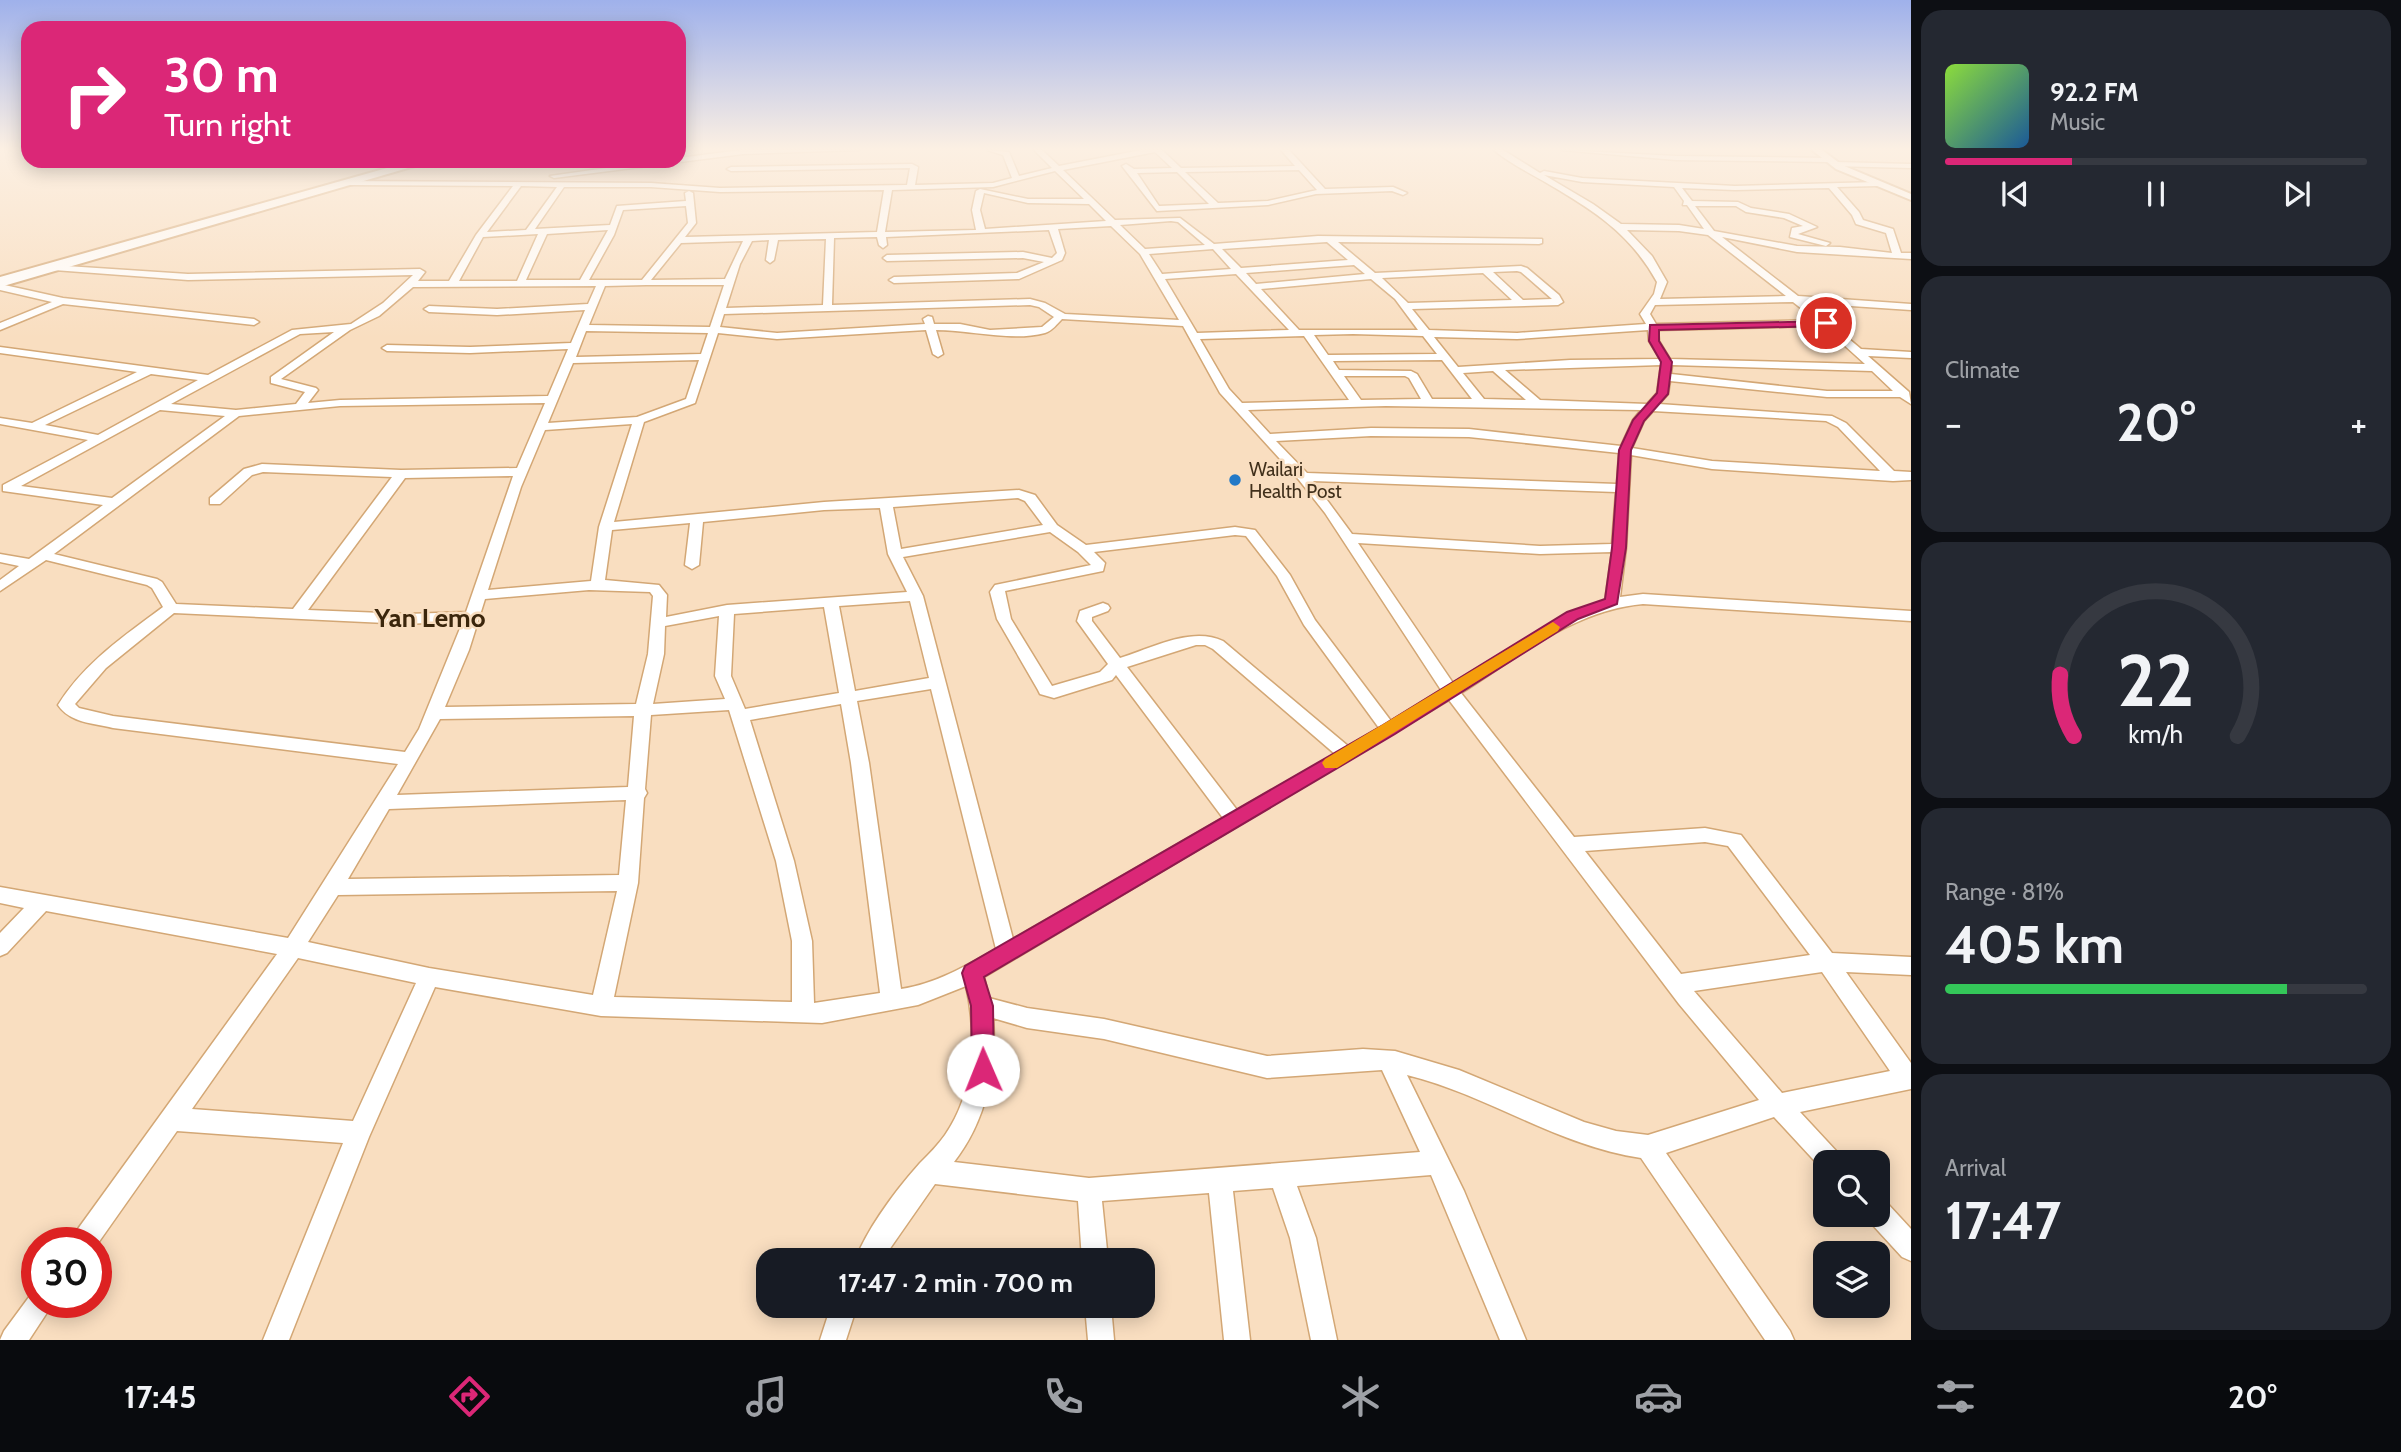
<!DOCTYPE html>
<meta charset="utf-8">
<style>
:root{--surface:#171b24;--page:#242831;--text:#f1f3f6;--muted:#9ea1a6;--line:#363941;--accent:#db2777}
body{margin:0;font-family:Cabin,sans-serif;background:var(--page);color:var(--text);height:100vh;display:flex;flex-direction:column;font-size:26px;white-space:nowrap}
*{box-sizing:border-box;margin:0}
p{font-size:23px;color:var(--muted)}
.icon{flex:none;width:38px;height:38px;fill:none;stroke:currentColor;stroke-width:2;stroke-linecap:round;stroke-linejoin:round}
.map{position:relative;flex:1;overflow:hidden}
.details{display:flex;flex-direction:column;gap:10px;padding:10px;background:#0d0f14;width:490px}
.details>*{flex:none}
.hud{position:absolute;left:21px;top:21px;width:665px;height:147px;border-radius:21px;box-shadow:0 4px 18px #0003;background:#db2777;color:#fff;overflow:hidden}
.buttons{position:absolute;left:1813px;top:1150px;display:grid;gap:14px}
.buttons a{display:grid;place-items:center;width:77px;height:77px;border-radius:14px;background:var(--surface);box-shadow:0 4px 18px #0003;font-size:35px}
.speed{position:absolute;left:21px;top:1227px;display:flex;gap:14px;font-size:35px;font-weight:700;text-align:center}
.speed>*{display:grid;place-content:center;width:91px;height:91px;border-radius:50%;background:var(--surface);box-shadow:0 4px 18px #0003;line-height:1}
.speed .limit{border:10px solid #d22;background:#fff;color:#111}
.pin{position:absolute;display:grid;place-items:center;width:60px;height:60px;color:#fff;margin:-30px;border:4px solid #fff;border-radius:50%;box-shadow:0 2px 7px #0007}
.me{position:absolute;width:77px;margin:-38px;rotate:359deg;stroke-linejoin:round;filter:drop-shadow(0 0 5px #0008)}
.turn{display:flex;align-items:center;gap:24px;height:147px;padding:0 28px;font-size:32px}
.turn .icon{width:91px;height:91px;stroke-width:2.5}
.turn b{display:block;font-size:49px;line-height:60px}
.big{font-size:52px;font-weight:800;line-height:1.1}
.details .tile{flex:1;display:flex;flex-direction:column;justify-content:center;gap:10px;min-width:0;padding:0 24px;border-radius:21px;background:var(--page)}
.details .dial{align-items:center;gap:0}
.dial svg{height:182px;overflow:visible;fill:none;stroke:var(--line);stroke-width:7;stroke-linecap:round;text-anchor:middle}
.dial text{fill:var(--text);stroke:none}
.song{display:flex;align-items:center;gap:21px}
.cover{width:84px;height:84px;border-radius:10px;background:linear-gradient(135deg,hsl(90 70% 55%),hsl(210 70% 35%))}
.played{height:7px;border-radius:4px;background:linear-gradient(90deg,var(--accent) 30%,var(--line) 30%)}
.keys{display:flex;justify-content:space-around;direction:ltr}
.heat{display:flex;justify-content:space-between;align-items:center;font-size:38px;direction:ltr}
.charge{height:10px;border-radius:5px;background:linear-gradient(90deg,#34c759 81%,var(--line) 0)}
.trip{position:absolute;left:756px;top:1248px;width:399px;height:70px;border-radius:21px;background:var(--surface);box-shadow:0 4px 18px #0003;font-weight:800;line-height:70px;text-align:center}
.dock{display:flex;height:112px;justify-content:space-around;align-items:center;background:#090b0e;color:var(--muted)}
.dock .icon{width:49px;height:49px}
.dock .on{color:var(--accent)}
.dock b{font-size:32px;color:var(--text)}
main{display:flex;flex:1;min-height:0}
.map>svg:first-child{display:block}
</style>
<main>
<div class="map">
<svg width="1911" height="1340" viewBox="0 0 1911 1340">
<rect width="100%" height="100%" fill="#f9dec0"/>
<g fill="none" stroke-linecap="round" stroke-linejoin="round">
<g stroke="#d3a775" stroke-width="3">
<path id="minor" d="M 741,150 L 859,150 L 743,154 L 554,178 L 550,176 L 655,161 L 679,161 L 679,158 Z
M 987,150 L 1009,152 L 1019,176 L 1052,168 L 1034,150 L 1042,150 L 1059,166 L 1141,150 L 1162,150 L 1181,168 L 1295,166 L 1281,150 L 1289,150 L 1325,189 L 1393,187 L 1407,193 L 1403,195 L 1392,191 L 1316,194 L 1268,205 L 1157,211 L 1122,166 L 1126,164 L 1134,169 L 1172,168 L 1155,152 L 1063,170 L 1115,220 L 1180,218 L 1214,244 L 1318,236 L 1542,239 L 1542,243 L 1539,244 L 1338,242 L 1375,273 L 1521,266 L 1527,268 L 1559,295 L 1563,302 L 1558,305 L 1412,309 L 1429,330 L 1517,333 L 1646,324 L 1640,314 L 1654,294 L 1657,282 C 1630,233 1593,210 1545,182 C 1528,172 1509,163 1494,150 L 1503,150 L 1540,173 L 1544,171 L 1582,178 L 1735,186 L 1877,182 L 1881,184 L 1877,186 L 1837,187 L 1859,212 L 1863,220 L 1893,229 L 1901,253 L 1911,253 L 1911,259 L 1797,252 L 1722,237 L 1798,296 L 1911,304 L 1911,310 L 1806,303 L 1861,349 L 1911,352 L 1911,358 L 1868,356 L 1909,392 L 1911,404 L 1900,397 L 1827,397 L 1670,381 L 1668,394 L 1659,404 L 1832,416 L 1846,423 L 1894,471 L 1911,472 L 1911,480 L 1893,481 L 1712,469 L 1631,455 L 1626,548 L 1620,597 L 1643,594 L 1911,611 L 1911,621 L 1643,604 C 1574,610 1518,657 1461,693 L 1574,837 L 1705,828 L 1741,835 L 1832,953 L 1911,957 L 1911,975 L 1846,972 L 1911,1063 L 1911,1089 L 1800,1112 L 1839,1154 L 1843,1162 L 1825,1162 L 1825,1172 L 1823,1170 L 1774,1117 L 1666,1153 L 1790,1331 L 1794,1340 L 1765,1340 L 1641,1158 C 1558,1146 1488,1095 1407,1075 L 1464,1191 L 1526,1340 L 1500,1340 L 1431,1175 L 1297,1186 L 1316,1238 L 1337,1340 L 1311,1340 L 1290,1238 L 1273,1188 L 1233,1191 L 1250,1340 L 1224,1340 L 1209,1193 L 1102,1201 L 1108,1260 L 1082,1260 L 1078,1201 L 935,1184 L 882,1260 L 855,1260 C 869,1226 896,1190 920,1163 C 929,1154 938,1145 945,1135 C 975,1092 977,1035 966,986 L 918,1005 L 822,1023 L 601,1016 L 435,987 L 369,1137 L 289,1340 L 263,1340 L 343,1143 L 177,1131 L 96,1246 L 96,1242 L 72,1242 L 75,1233 L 277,954 L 46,911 L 7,953 L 0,956 L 0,933 L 24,908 L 0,903 L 0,887 L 288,938 L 398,764 L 113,728 C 93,723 70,723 58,705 C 84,663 124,636 163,607 L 152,588 L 147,585 L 46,560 L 0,591 L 0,580 L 19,566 L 0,562 L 0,554 L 29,559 L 103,505 L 3,491 L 3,485 L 88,440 L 0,424 L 0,418 L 32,423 L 137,372 L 0,353 L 0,347 L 208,375 L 292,330 L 351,324 L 383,303 L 413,275 L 188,280 L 54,270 L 51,269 L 51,265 L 188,274 L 420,269 L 425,272 L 418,281 L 449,281 L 476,235 L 513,186 L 347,185 L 344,181 L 651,183 L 720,188 L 907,185 L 910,168 L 731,171 L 727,169 L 731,167 L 912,164 L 918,167 L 915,185 L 993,183 L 1012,178 L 1003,155 ZM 1299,170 L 1317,190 L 1268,201 L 1218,203 L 1185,172 ZM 1055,171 L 1084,199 L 1028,199 L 980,189 L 976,191 L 972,210 L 976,230 L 885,232 L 892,190 L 993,187 ZM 1177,172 L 1209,204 L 1159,206 L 1137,173 ZM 1544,175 L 1582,182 L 1674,187 L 1684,201 L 1683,205 L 1687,205 L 1704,229 L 1679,225 L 1621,224 L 1593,204 ZM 521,186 L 557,187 L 526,230 L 487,232 ZM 564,187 L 651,187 L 720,192 L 884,190 L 877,232 L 685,237 L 696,223 L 693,193 L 689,191 L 685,193 L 686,201 L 617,206 L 610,225 L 535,229 ZM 1682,188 L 1735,190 L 1829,188 L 1852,215 L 1856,224 L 1886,233 L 1892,253 L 1840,247 L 1797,246 L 1714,231 L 1695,206 L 1736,206 L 1746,212 L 1784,218 L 1803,226 L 1792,228 L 1790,237 L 1826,246 L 1830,243 L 1798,234 L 1817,227 L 1789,214 L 1751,208 L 1738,202 L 1692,201 ZM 984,193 L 1028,203 L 1089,204 L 1106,221 L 985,229 L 980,210 ZM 686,206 L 688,223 L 642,280 L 589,280 L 614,235 L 623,210 ZM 1171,221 L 1178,222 L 1205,245 L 1145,249 L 1120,225 ZM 1111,226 L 1140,254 L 1179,320 L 1065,314 L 1045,303 L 1030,299 L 832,305 L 834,238 L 877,237 L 879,245 L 883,248 L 887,245 L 886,237 L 1049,230 L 1057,253 L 1052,258 L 1023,252 L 887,255 L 883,258 L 887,261 L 1023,258 L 1044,262 L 1017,273 L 894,277 L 889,280 L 894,283 L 1019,279 L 1062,260 L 1065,253 L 1058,229 ZM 608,230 L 580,280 L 526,280 L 547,234 ZM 1627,230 L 1679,231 L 1708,235 L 1786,296 L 1660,299 L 1667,282 L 1652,256 ZM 538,234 L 517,281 L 459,281 L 483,237 ZM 826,239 L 823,305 L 726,308 L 740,264 L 752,241 L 769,240 L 766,260 L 770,263 L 774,260 L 778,240 ZM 743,241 L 725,279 L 651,280 L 681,243 ZM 1327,242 L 1348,260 L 1241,268 L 1222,249 ZM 1213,249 L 1231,269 L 1162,274 L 1149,254 ZM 1354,265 L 1365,274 L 1256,284 L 1246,273 ZM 1517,271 L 1521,272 L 1552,299 L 1523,300 L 1493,272 ZM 1483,273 L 1512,300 L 1408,303 L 1382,278 ZM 1236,274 L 1289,330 L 1197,333 L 1165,279 ZM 1371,279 L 1395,299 L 1418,330 L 1299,330 L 1261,289 ZM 646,285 L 724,285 L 710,327 L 589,325 L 605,286 ZM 596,286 L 588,304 L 497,309 L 429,306 L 424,309 L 429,312 L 497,315 L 585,310 L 571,343 L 470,347 L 387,345 L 382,348 L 387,351 L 470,353 L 568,349 L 548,396 L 340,400 L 308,403 L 318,390 L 316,388 L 281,379 L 350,330 L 379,316 L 413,287 ZM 1793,302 L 1816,320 L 1656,324 L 1650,314 L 1655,305 ZM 1030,305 L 1039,307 L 1054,317 L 1042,327 L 990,330 L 960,324 L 934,324 L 932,317 L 928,316 L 923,319 L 925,324 L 777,333 L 720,327 L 724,314 ZM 1062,319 L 1183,326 L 1220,393 L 1299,480 L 1325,513 L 1441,690 L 1391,721 L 1315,620 L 1290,575 L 1255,530 L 1235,527 L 1086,545 L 1057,525 L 1035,495 L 1019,490 L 824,502 L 614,522 L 644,422 L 695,403 L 718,333 L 777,339 L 926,330 L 933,354 L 938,357 L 943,354 L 936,330 C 971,330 1012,342 1045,333 C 1052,331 1057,324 1062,319 ZM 1823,326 L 1865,364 L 1670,359 L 1659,341 L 1658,330 ZM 1648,330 L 1649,341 L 1660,359 L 1570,360 L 1458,367 L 1434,337 L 1517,339 ZM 586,331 L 708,333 L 701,354 L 576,357 ZM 334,332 L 271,377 L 271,383 L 305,392 L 296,404 L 236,410 L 171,404 L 300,334 ZM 1353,334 L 1423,336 L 1437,354 L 1328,355 L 1314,335 ZM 1304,336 L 1349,400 L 1242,403 L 1229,389 L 1200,339 ZM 699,360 L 686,399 L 637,417 L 548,423 L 573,363 ZM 1442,360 L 1472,399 L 1432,399 L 1417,374 L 1411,371 L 1339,370 L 1333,361 ZM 1661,365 L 1657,393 L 1647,404 L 1540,400 L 1505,370 ZM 1672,365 L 1872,371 L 1893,391 L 1827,391 L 1671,374 ZM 1493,371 L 1526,400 L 1484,399 L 1463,373 ZM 151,374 L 198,380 L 98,435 L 45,425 ZM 1344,376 L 1405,376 L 1409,378 L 1421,399 L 1361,400 ZM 545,403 L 517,468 L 401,470 L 262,464 L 244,469 L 210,498 L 210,504 L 220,504 L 252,475 L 263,472 L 392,477 L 293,609 L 176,604 L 162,582 L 157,579 L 54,554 L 239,416 L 340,406 ZM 1386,406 L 1641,410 L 1633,420 L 1621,446 L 1469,429 L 1371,428 L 1270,434 L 1248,410 ZM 160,410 L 225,416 L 112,498 L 21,486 ZM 1653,411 L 1826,421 L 1838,427 L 1880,471 L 1712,461 L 1632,448 L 1644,421 ZM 632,424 L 599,527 L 591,581 L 488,590 L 521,487 L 545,430 ZM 1371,436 L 1469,437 L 1619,453 L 1617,484 L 1307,473 L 1276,441 ZM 513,476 L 466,612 L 407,614 L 308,610 L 405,478 ZM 1313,481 L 1616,492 L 1612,544 L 1540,546 L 1352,534 ZM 1018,498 L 1025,501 L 1043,525 L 901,549 L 893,507 ZM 880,508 L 888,554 L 907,592 L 727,605 L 666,617 L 667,595 L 659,585 L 605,580 L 612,530 L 690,523 L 685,565 L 692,569 L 699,565 L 703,522 L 824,510 ZM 1050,532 L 1078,552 L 1091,565 L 995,585 L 990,592 L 997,619 L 1038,690 L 1040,694 L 1054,698 L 1112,680 L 1116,675 L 1223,818 L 1013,939 L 923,596 L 903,557 ZM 1235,535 L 1246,536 L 1277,576 L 1304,625 L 1379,728 L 1348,746 L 1223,641 C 1192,626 1152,648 1120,658 L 1092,621 L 1092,617 L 1108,611 L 1110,608 L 1108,605 L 1103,603 L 1080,611 L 1077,621 L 1108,664 L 1100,672 L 1052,686 L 1011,619 L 1005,591 L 1103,571 L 1105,563 L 1094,552 ZM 1358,543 L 1540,554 L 1612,552 L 1605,601 L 1568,613 L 1453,683 ZM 589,590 L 650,592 L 653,596 L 648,654 L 636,704 L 445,707 L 469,650 L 485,599 ZM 910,601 L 929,678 L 855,691 L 839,606 ZM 824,607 L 839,693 L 745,709 L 731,676 L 734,614 ZM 174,613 L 407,624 L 463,621 L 419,729 L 405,752 L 113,716 L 79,708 L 75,704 L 106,668 ZM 719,616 L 715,676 L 725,699 L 653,704 L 664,654 L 665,626 ZM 1196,645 L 1205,645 L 1213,649 L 1335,754 L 1237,810 L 1127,667 ZM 931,689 L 996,949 C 966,966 935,984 901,989 L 869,763 L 857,701 ZM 1449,700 L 1679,1004 L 1759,1100 L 1648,1135 L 1616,1131 L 1584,1122 L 1459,1070 L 1395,1051 L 1363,1049 L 1267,1056 L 1104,1019 L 1027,1008 L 989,998 L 984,977 ZM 841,704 L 851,763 L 880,993 L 814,1003 L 812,941 L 794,861 L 750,720 ZM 729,710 L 776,861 L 792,941 L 792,1002 L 614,997 L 638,883 L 644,798 L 647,793 L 645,789 L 651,715 ZM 634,716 L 628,787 L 397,795 L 440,719 ZM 626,800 L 619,875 L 348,879 L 389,809 ZM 1705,842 L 1728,846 L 1810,955 L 1681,974 L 1585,851 ZM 617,891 L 593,995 L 429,968 L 308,942 L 338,895 ZM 298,958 L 416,983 L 353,1121 L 192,1109 ZM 1822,972 L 1890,1071 L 1782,1093 L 1694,991 ZM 993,1018 L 1027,1028 L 1104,1039 L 1267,1078 L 1382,1070 L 1420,1152 L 1089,1178 L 954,1162 C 986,1121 997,1069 993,1018 Z
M 1561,150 L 1676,156 L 1828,158 L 1832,160 L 1828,162 L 1676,160 Z
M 1835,162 L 1911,164 L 1911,168 L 1832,166 Z
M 0,284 L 63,298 L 254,319 L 259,322 L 254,325 L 63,304 L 0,330 L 0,323 L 52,302 L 0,290 Z
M 1878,1200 L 1887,1203 L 1911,1229 L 1911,1261 L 1902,1257 L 1869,1221 L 1867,1214 L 1878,1214 Z
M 37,1291 L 37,1302 L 54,1302 L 29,1340 L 0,1340 L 4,1331 L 32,1293 Z
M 831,1306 L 857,1306 L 846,1340 L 820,1340 Z
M 1085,1306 L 1111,1306 L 1114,1340 L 1088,1340 Z"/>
</g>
<g stroke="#d3a775" stroke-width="4">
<path id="tertiary" d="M 1812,150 L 1822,150 L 1842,165 L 1911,194 L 1911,200 L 1836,169 Z"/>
</g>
<g stroke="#d3a775" stroke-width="4">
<path id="trunk" d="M 412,161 L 432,161 L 0,287 L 0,277 Z"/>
</g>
<use href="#minor" fill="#fff" fill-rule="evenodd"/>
<use href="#tertiary" fill="#fff" fill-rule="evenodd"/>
<use href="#trunk" fill="#fff" fill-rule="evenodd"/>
</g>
<linearGradient id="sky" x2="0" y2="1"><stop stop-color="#9fb1eb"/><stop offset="0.44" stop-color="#fcf0e3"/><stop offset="1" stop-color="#fcf0e3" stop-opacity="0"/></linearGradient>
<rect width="1911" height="338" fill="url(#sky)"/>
<path fill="#db2777" stroke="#8e194d" stroke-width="2" d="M 1830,321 L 1831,323 L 1826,326 L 1659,330 L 1659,341 L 1672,362 L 1668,394 L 1644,421 L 1631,450 L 1626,548 L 1617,604 L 1578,619 L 1395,734 L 984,977 L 993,1006 L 994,1070 L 991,1077 L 983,1080 L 975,1077 L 972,1070 L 971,1006 L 962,973 L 965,966 L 1383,725 L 1567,612 L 1605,599 L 1612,548 L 1619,450 L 1633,420 L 1657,393 L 1659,377 L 1661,362 L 1649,341 L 1650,325 Z"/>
<path fill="#f59e0b" d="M 1553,622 L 1560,627 L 1558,631 L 1337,768 L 1325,768 L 1322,763 L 1325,759 Z"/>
<circle fill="#2379c7" stroke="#f9dec0" stroke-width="2.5" cx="1235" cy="480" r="7"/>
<g text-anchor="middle" stroke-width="5" stroke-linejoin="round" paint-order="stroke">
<g font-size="19" fill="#41301b" stroke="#f9dec0" text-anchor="start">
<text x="1249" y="476">Wailari<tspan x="1249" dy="22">Health Post</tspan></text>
</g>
<g font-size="26" font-weight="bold" fill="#3b260c" stroke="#f9dec0">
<text x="430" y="627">Yan Lemo</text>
</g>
</g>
</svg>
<div class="buttons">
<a><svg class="icon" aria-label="search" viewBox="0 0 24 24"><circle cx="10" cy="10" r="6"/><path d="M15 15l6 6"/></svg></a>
<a><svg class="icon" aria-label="layers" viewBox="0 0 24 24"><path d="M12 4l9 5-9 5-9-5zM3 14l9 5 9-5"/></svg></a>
</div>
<div class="speed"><div class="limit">30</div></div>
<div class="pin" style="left:1826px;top:323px;background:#d93025"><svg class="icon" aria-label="arrive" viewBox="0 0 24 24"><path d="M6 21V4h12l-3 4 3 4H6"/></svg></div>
<svg class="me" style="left:983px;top:1070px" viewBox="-20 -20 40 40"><circle r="19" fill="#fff"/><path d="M0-13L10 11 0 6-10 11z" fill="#db2777"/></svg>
<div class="trip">17:47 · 2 min · 700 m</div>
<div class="hud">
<div class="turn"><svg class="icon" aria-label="right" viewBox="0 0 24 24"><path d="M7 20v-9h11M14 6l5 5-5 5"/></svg><div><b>30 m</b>Turn right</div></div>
</div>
</div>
<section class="details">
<div class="tile">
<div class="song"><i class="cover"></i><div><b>92.2 FM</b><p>Music</p></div></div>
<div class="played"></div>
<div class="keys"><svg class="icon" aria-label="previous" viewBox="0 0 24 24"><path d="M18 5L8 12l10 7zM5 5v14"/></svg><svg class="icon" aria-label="pause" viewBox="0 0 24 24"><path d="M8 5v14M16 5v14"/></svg><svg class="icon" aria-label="next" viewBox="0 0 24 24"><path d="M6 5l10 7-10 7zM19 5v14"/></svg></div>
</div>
<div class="tile"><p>Climate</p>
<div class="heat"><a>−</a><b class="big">20°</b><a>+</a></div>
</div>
<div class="tile dial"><svg viewBox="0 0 100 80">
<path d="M14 69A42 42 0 1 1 86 69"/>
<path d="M14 69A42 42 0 0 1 8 42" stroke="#db2777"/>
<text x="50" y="56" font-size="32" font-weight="700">22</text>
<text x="50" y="72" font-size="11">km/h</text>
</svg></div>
<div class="tile"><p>Range · 81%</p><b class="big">405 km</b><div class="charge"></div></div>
<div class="tile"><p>Arrival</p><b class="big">17:47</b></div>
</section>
</main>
<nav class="dock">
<b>17:45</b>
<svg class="icon on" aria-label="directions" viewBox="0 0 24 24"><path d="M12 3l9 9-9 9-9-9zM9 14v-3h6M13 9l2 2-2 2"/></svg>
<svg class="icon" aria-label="music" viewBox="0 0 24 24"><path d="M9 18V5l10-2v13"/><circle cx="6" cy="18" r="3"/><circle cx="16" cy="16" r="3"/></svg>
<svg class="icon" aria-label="phone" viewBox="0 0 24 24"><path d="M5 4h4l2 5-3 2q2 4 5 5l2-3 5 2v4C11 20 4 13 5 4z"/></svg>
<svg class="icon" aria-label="climate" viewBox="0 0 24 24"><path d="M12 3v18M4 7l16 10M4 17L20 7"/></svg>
<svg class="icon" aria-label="car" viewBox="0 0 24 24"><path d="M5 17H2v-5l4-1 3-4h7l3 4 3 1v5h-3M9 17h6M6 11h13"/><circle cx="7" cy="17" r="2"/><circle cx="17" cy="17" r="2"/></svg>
<svg class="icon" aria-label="filters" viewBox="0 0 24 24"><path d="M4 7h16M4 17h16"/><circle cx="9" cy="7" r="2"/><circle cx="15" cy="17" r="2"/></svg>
<b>20°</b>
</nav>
